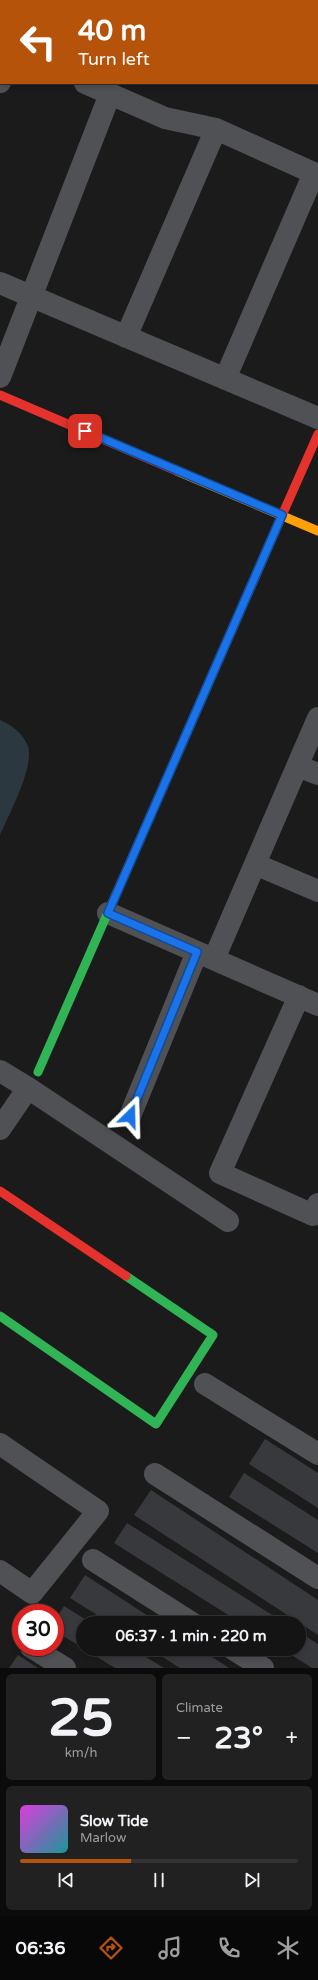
<!DOCTYPE html>
<meta charset="utf-8">
<style>
:root{--surface:#141415;--page:#212122;--text:#f1f3f6;--muted:#9d9ea0;--line:#333334;--accent:#b45309}
body{margin:0;font-family:"Varela Round",sans-serif;background:var(--page);color:var(--text);height:100vh;display:flex;flex-direction:column;font-size:15px;white-space:nowrap}
*{box-sizing:border-box;margin:0}
p{font-size:13px;color:var(--muted)}
.icon{flex:none;width:22px;height:22px;fill:none;stroke:currentColor;stroke-width:2;stroke-linecap:round;stroke-linejoin:round}
.map{position:relative;height:1668px;overflow:hidden}
.details{display:flex;flex-direction:column;gap:6px;padding:6px;background:#0b0b0c;flex:1}
.details>*{flex:none}
.hud{position:absolute;left:0px;top:0px;width:318px;height:84px;box-shadow:0 2px 6px #0003,0 0 0 1px var(--line);background:#b45309;color:#fff;overflow:hidden}
.speed{position:absolute;left:12px;top:1604px;display:flex;gap:8px;font-size:20px;font-weight:700;text-align:center}
.speed>*{display:grid;place-content:center;width:52px;height:52px;border-radius:50%;background:var(--surface);box-shadow:0 2px 6px #0003,0 0 0 1px var(--line);line-height:1}
.speed .limit{border:6px solid #d22;background:#fff;color:#111}
.pin{position:absolute;display:grid;place-items:center;width:34px;height:34px;color:#fff;margin:-17px;border-radius:8px;box-shadow:0 2px 6px #0006}
.me{position:absolute;width:44px;margin:-22px;rotate:22deg;stroke-linejoin:round;filter:drop-shadow(0 0 3px #0008)}
.turn{display:flex;align-items:center;gap:14px;height:84px;padding:0 12px;font-size:18px}
.turn .icon{width:52px;height:52px;stroke-width:2.5}
.turn b{display:block;font-size:28px;line-height:34px}
.big{font-size:30px;font-weight:700;line-height:1.1}
.details .tile{flex:1;display:flex;flex-direction:column;justify-content:center;gap:6px;min-width:0;padding:0 14px;border-radius:6px;background:var(--page)}
.details .dial{align-items:center;gap:0}
.dial b{font-size:52px;line-height:1}
.song{display:flex;align-items:center;gap:12px}
.cover{width:48px;height:48px;border-radius:6px;background:linear-gradient(135deg,hsl(300 70% 55%),hsl(180 70% 35%))}
.played{height:4px;border-radius:2px;background:linear-gradient(90deg,var(--accent) 40%,var(--line) 40%)}
.keys{display:flex;justify-content:space-around;direction:ltr}
.heat{display:flex;justify-content:space-between;align-items:center;font-size:22px;direction:ltr}
.details .tiles{flex:1;display:grid;gap:6px;grid-template-columns:1fr 1fr}
.tile:last-child{grid-column:span 2}
.trip{position:absolute;left:76px;top:1616px;width:230px;height:40px;border-radius:20px;background:var(--surface);box-shadow:0 2px 6px #0003,0 0 0 1px var(--line);font-weight:700;line-height:40px;text-align:center}
.dock{display:flex;height:64px;justify-content:space-around;align-items:center;background:#080808;color:var(--muted)}
.dock .icon{width:28px;height:28px}
.dock .selected{color:var(--accent)}
.dock b{font-size:18px;color:var(--text)}
.map>svg:first-child{display:block}
</style>
<div class="map">
<svg width="318" height="1668" viewBox="0 0 318 1668">
<rect width="100%" height="100%" fill="#1b1b1c"/>
<path fill="#2c383f" d="M 0,720 C 12,725 21,732 27,744 C 37,763 8,816 0,835 Z"/>
<path fill="#38393c" d="M 265,1439 L 318,1473 L 318,1508 L 249,1464 Z
M 244,1473 L 318,1520 L 318,1553 L 229,1497 Z
M 151,1490 L 318,1600 L 318,1635 L 134,1515 Z
M 127,1523 L 285,1623 L 241,1623 L 114,1543 Z
M 85,1575 L 159,1623 L 110,1623 L 70,1598 Z
M 64,1606 L 91,1623 L 83,1623 L 83,1648 L 55,1631 L 55,1620 Z
M 299,1632 L 318,1644 L 318,1668 L 312,1668 L 282,1649 L 299,1649 Z
M 84,1649 L 133,1649 L 164,1668 L 115,1668 Z
M 150,1649 L 200,1649 L 229,1668 L 180,1668 Z
M 18,1655 L 38,1668 L 9,1668 Z"/>
<g fill="none" stroke-linecap="round" stroke-linejoin="round">
<path stroke="#4f5155" stroke-width="22" d="M 0,82 L 1,80
M 85,83 L 165,118 L 216,129 L 318,175
M 0,283 L 318,418
M 126,337 L 216,129
M 0,377 L 110,94
M 225,379 L 314,173
M 298,766 L 318,774
M 255,864 L 318,891
M 108,913 L 318,1005
M 214,959 L 318,718
M 299,996 L 220,1173 L 313,1215 L 318,1204
M 0,1071 L 28,1088 L 0,1129
M 28,1088 L 228,1221
M 130,1116 L 197,952
M 205,1384 L 318,1454
M 0,1444 L 98,1511 L 32,1593 L 0,1571
M 155,1474 L 318,1578
M 93,1560 L 192,1623
M 31,1647 L 65,1668
M 233,1649 L 263,1668"/>
<path stroke="#30b455" stroke-width="9" d="M 38,1072 L 116,894
M 0,1316 L 156,1424 L 213,1335 L 126,1276"/>
<path stroke="#ff9f0a" stroke-width="9" d="M 177,471 L 318,531
M 175,760 L 280,520"/>
<path stroke="#e5322d" stroke-width="9" d="M 0,395 L 177,471
M 280,520 L 318,434
M 116,894 L 175,760
M 0,1191 L 126,1276"/>
</g>
<g fill="none" stroke-linecap="round" stroke-linejoin="round">
<g stroke="#114b97" stroke-width="10">
<path id="route" d="M 85,431 L 282,515 L 108,913 L 197,952 L 130,1116"/>
</g>
<use href="#route" stroke="#1a73e8" stroke-width="7"/>
</g>
</svg>
<div class="speed"><div class="limit">30</div></div>
<div class="pin" style="left:85px;top:431px;background:#d93025"><svg class="icon" aria-label="arrive" viewBox="0 0 24 24"><path d="M6 21V4h12l-3 4 3 4H6"/></svg></div>
<svg class="me" style="left:130px;top:1116px" viewBox="-20 -20 40 40"><path d="M0-17L14 15 0 8-14 15z" fill="#1a73e8" stroke="#fff" stroke-width="4"/></svg>
<div class="trip">06:37 · 1 min · 220 m</div>
<div class="hud">
<div class="turn"><svg class="icon" aria-label="left" viewBox="0 0 24 24"><path d="M17 20v-9H6M10 6l-5 5 5 5"/></svg><div><b>40 m</b>Turn left</div></div>
</div>
</div>
<section class="details">
<div class="tiles">
<div class="tile dial"><b>25</b><p>km/h</p></div>
<div class="tile"><p>Climate</p>
<div class="heat"><a>−</a><b class="big">23°</b><a>+</a></div>
</div>
<div class="tile">
<div class="song"><i class="cover"></i><div><b>Slow Tide</b><p>Marlow</p></div></div>
<div class="played"></div>
<div class="keys"><svg class="icon" aria-label="previous" viewBox="0 0 24 24"><path d="M18 5L8 12l10 7zM5 5v14"/></svg><svg class="icon" aria-label="pause" viewBox="0 0 24 24"><path d="M8 5v14M16 5v14"/></svg><svg class="icon" aria-label="next" viewBox="0 0 24 24"><path d="M6 5l10 7-10 7zM19 5v14"/></svg></div>
</div>
</div>
</section>
<nav class="dock">
<b>06:36</b>
<svg class="icon selected" aria-label="directions" viewBox="0 0 24 24"><path d="M12 3l9 9-9 9-9-9zM9 14v-3h6M13 9l2 2-2 2"/></svg>
<svg class="icon" aria-label="music" viewBox="0 0 24 24"><path d="M9 18V5l10-2v13"/><circle cx="6" cy="18" r="3"/><circle cx="16" cy="16" r="3"/></svg>
<svg class="icon" aria-label="phone" viewBox="0 0 24 24"><path d="M5 4h4l2 5-3 2q2 4 5 5l2-3 5 2v4C11 20 4 13 5 4z"/></svg>
<svg class="icon" aria-label="climate" viewBox="0 0 24 24"><path d="M12 3v18M4 7l16 10M4 17L20 7"/></svg>
</nav>
